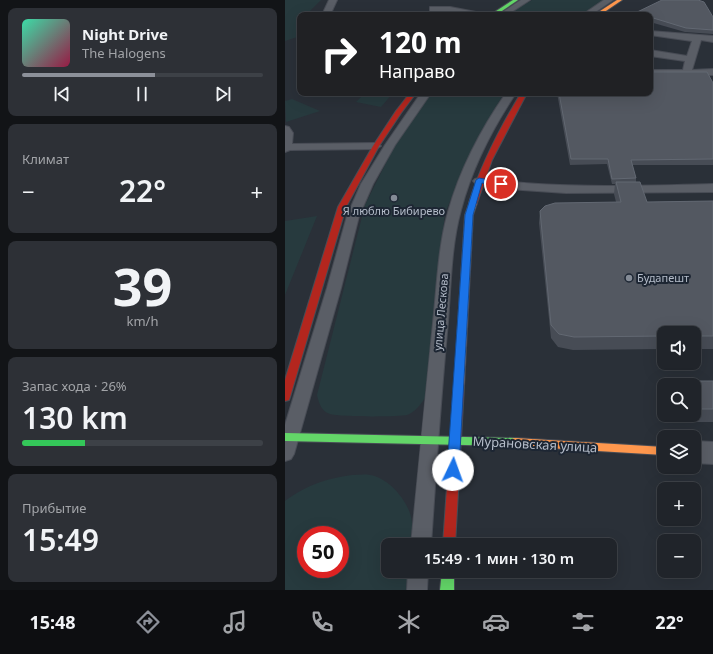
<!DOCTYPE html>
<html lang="ru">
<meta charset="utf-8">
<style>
:root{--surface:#20242a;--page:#2d3036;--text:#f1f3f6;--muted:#a2a4a8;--line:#3d4147;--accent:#8c9099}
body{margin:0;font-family:"Noto Sans",sans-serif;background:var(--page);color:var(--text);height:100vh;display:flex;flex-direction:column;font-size:15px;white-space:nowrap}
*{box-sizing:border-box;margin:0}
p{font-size:13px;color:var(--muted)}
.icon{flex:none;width:22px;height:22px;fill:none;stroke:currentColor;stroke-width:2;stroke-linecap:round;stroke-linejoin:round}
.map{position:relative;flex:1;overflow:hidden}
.panel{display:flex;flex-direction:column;gap:8px;padding:8px;background:#121417;width:285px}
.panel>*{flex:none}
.guide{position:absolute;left:12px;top:12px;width:356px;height:84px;border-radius:8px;box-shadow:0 4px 16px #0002,0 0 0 1px var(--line);background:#202124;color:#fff;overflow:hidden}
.buttons{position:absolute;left:372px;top:326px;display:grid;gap:8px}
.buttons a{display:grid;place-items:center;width:44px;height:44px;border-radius:8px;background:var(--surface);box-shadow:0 4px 16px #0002,0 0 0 1px var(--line);font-size:20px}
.speed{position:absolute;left:12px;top:526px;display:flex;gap:8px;font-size:20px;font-weight:700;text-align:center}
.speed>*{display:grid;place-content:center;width:52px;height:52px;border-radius:50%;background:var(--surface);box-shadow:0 4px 16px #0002,0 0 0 1px var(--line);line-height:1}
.speed .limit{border:6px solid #d22;background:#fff;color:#111}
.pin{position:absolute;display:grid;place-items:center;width:34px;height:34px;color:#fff;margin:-17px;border:2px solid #fff;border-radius:50%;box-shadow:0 1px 4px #0007}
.me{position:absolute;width:44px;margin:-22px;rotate:3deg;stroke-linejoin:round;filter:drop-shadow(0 0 3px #0008)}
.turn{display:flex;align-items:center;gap:14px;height:84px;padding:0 16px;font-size:18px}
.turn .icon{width:52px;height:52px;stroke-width:2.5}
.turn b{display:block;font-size:28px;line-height:34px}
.big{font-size:30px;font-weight:600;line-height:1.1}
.panel .card{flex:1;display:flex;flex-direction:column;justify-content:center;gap:6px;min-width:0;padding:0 14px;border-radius:8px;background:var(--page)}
.panel .dial{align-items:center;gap:0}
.dial b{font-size:52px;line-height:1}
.song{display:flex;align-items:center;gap:12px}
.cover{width:48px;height:48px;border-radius:6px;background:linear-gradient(135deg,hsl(160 70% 55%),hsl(340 70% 35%))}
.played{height:4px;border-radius:2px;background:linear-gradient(90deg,var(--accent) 55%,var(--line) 55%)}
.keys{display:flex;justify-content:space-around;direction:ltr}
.heat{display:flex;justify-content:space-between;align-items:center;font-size:22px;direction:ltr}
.charge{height:6px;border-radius:3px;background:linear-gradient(90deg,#34c759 26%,var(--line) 0)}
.trip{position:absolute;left:96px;top:538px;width:236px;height:40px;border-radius:8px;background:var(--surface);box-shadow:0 4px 16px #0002,0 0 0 1px var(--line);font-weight:600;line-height:40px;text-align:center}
.tabs{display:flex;height:64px;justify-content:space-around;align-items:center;background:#0d0e11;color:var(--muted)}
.tabs .icon{width:28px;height:28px}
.tabs .active{color:var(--accent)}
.tabs b{font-size:18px;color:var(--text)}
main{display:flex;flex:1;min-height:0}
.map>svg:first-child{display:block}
</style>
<main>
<section class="panel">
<div class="card">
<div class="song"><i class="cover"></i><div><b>Night Drive</b><p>The Halogens</p></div></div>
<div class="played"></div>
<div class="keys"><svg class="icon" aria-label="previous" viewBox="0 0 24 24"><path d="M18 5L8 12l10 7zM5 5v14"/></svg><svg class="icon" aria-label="pause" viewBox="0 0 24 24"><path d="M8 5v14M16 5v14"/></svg><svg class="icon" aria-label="next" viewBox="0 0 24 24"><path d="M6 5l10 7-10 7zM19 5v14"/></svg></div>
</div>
<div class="card"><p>Климат</p>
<div class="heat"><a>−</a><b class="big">22°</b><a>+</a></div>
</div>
<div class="card dial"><b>39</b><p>km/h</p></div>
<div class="card"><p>Запас хода · 26%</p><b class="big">130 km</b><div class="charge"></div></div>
<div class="card"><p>Прибытие</p><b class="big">15:49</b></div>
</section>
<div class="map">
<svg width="428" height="590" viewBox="0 0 428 590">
<rect width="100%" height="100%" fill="#2a3038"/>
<path fill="#273a3e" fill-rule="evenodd" d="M 0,0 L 36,0 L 23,13 L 31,15 L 15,15 L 15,36 L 0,41 Z
M 247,0 L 320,0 L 297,15 L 222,15 Z
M 80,93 L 108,93 L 96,107 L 71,102 Z
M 146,93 L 219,93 L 191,141 L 160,213 L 140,398 C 136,404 130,412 122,415 C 114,417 53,417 45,414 C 36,411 34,403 32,395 L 80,205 L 110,145 Z
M 7,99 L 35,111 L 1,122 L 0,101 Z
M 32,216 L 0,295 L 0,221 Z
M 67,475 C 73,475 79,474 85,475 C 105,478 126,504 127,523 C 128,530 126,538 125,545 L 103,545 L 103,571 L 123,571 L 121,590 L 0,590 L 0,501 C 22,485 40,479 67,475 ZM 21,535 L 55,535 L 55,569 L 21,569 Z"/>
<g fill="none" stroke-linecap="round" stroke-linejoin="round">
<g stroke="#484c55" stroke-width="2">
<path id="lane" d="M 44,0 L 52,0 L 46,13 L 48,15 L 37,15 Z
M 236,0 L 245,0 L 222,15 L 213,15 Z
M 319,0 L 328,0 L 306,15 L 297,15 Z
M 145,7 L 165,7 L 196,13 L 197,15 C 186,15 176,12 165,11 C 158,11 152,12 145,11 Z
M 365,31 L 428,36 L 428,42 L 416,40 L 407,70 L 428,69 L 428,75 L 365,76 L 365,70 L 398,70 L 400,61 L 365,56 L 365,50 L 402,56 L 407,41 L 365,35 Z
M 136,93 L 146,93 L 110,145 L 88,184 L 74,216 L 56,288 L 9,454 L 6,459 L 0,461 L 0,425 L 42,288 L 62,216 L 76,184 L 100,145 Z
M 221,93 L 231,93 C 207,129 187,168 176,210 C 166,246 166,285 163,322 C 156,396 151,470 146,545 L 126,545 C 133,471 140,397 148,323 C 152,286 153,247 163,212 C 175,169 196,129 221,93 Z
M 0,126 L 4,127 L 8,133 L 7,144 L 91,143 L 96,146 L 91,149 L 5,150 L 0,152 Z
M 194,178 C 272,189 350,186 428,184 L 428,192 L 281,193 L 222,189 L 190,183 L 188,181 L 190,179 Z
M 123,571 L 143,571 L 142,590 L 122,590 Z"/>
</g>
<g stroke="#484c55" stroke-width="2">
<path id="street" d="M 409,441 L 428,442 L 428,464 L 409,463 Z"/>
</g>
<g stroke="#484c55" stroke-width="2">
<path id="fast" d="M 228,0 L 233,0 L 211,15 L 205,15 Z
M 0,433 L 230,438 L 234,439 L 236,442 L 234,445 L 230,446 L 0,441 Z
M 157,571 L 169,571 L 169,590 L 155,590 Z"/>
</g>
<g stroke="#484c55" stroke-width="2">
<path id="slow" d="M 332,0 L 337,0 L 315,15 L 309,15 Z
M 185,201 L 191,201 L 192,203 L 188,215 L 179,386 L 178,389 L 170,389 L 169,386 L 180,215 Z
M 230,438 L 379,447 L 379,455 L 230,446 L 226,445 L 224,442 L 226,439 Z"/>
</g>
<g stroke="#484c55" stroke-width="2">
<path id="jam" d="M 125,93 L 131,93 L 116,113 L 94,146 L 61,207 L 5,397 L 4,400 L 0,401 L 0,380 L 53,207 L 88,146 L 111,111 Z
M 236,93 L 242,93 L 207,160 L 192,203 L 191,205 L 185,205 L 184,203 C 196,164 215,128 236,93 Z
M 174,382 L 178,383 L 179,386 L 170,545 L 158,545 L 169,386 L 170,383 Z"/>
</g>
<use href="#lane" fill="#5a5e66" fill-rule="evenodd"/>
<use href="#street" fill="#5a5e66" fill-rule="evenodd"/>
<use href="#fast" fill="#63d668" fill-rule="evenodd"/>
<use href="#slow" fill="#ff974d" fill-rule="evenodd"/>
<use href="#jam" fill="#b3261e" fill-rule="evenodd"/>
</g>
<path fill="#474c55" d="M 365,15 L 428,17 L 428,34 L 400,32 L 365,22 Z
M 428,83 L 428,165 L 347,165 L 351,178 L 351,182 L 362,202 L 428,201 L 428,349 L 409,349 L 409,333 L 379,333 L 379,349 L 288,350 L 273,347 L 266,338 L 254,223 L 255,211 L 331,202 L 329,194 L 330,184 L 327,184 L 322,164 L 285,165 L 272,93 L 365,93 Z
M 404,381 L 428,381 L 428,422 L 409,422 L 407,415 L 409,415 L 409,385 L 403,385 Z"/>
<path fill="#535861" stroke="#626872" d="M 377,0 L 413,0 L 419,2 L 428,17 L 428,30 L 401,28 L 365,17 L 365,15 L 346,15 Z
M 365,72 L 422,72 L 428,83 L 428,159 L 346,160 L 351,178 L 327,179 L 323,159 L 286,159 L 274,93 L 365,93 Z
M 331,182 L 355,182 L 362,202 L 428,201 L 428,336 L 409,336 L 409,333 L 379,333 L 379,336 L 289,337 L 274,334 L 266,325 L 255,211 L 260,206 L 270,203 L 336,202 Z
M 404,381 L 428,381 L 428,409 L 412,409 L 409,398 L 409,385 L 405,385 Z"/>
<path fill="#1a73e8" stroke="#114b97" d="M 194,178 L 216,182 L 220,184 L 216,187 L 197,183 L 188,215 L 174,470 L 172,474 L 168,475 L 164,474 L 162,470 L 180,215 L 191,180 Z"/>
<g fill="#848b96" stroke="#1d2633" stroke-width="1.5">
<circle cx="109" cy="198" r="4"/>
<circle cx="344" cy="278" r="4"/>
</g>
<g text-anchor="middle" stroke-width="4" stroke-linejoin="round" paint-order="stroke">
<g font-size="11" fill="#b4bcc9" stroke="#1d2633">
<text x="109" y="215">Я люблю Бибирево</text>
<text x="352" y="282" text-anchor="start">Будапешт</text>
</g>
<g font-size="11" fill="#b4bcc9" stroke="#1d2633">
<text transform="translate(156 312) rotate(-85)" y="4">улица Лескова</text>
</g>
<g font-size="13" fill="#b4bcc9" stroke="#1d2633">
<text transform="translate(250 444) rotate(3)" y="5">Мурановская улица</text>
</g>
</g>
</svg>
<div class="buttons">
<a><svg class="icon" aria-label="sound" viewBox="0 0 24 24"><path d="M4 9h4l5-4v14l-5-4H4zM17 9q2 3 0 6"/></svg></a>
<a><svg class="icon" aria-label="search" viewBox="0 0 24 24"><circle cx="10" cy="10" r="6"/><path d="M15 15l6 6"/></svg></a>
<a><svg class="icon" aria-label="layers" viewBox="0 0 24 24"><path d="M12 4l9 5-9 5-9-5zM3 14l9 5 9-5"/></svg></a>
<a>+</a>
<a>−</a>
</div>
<div class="speed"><div class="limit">50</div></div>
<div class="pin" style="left:216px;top:184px;background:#d93025"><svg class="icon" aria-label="arrive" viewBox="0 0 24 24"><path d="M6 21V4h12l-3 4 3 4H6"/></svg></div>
<svg class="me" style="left:168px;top:470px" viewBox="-20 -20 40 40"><circle r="19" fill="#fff"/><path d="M0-13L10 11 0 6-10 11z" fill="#1a73e8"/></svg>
<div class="trip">15:49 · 1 мин · 130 m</div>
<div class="guide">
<div class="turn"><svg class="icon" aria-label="right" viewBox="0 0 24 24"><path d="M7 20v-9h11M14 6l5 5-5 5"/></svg><div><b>120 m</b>Направо</div></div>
</div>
</div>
</main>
<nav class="tabs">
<b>15:48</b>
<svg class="icon active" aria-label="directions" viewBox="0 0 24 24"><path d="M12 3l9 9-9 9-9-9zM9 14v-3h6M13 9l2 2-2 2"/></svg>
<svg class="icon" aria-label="music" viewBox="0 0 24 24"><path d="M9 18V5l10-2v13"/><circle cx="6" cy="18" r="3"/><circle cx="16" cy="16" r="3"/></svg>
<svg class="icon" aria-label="phone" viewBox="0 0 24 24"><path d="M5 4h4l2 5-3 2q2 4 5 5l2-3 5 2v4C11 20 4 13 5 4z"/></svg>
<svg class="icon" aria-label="climate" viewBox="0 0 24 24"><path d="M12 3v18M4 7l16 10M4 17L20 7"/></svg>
<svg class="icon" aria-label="car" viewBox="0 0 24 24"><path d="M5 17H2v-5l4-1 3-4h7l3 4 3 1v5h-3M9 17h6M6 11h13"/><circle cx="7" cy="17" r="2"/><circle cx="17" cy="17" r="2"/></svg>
<svg class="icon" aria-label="filters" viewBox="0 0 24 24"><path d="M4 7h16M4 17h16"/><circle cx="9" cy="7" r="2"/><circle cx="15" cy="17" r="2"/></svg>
<b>22°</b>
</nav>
